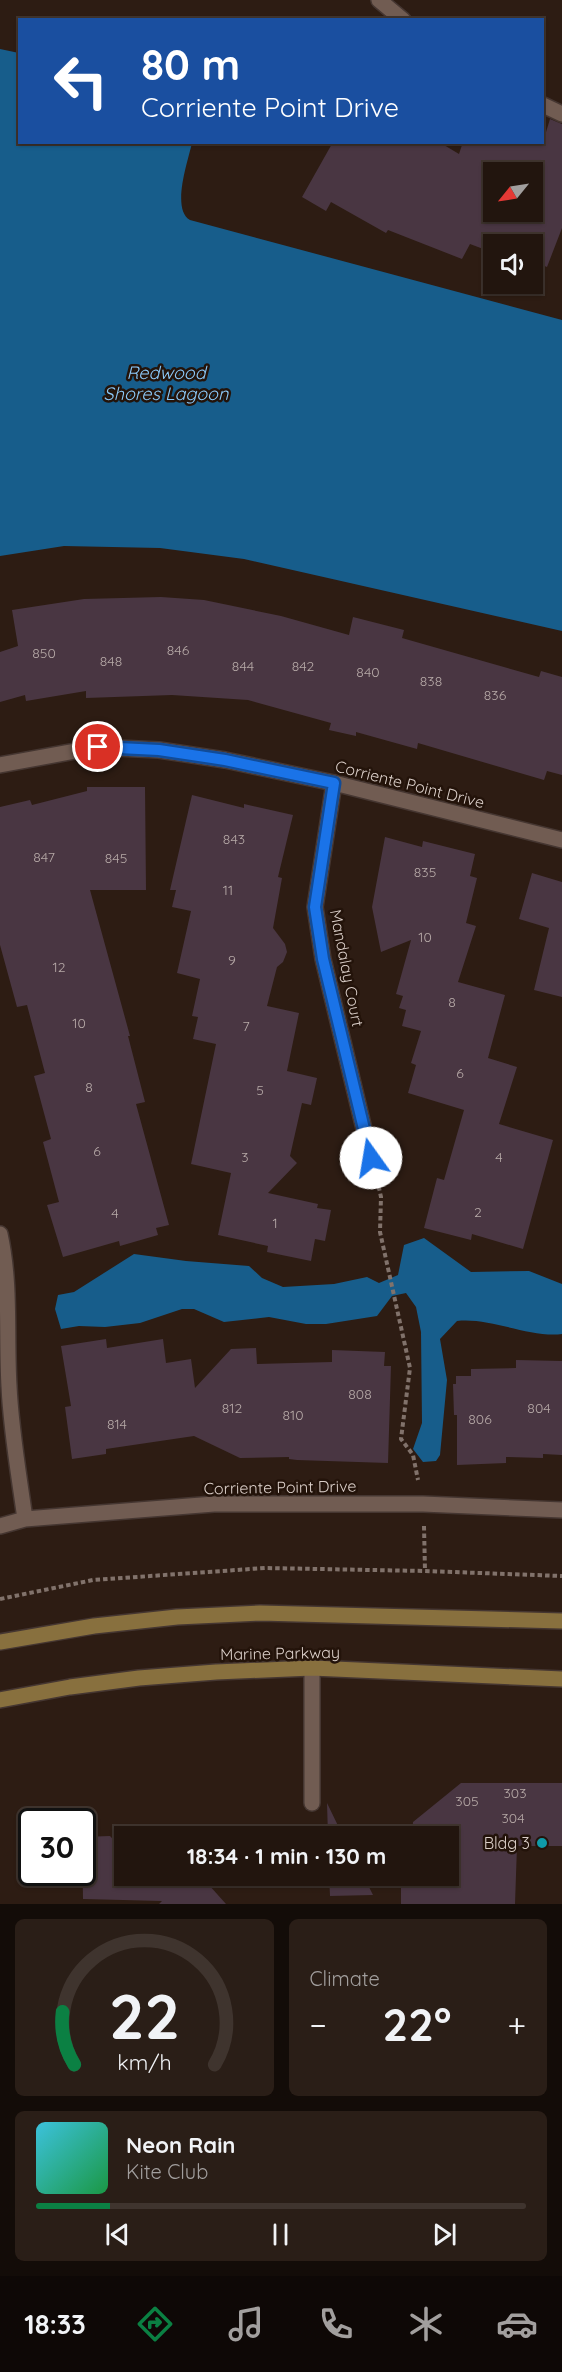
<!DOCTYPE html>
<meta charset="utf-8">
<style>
:root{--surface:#22150e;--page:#2a1e17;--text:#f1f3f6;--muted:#a29f9e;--line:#3f342e;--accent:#0b8043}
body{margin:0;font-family:Quicksand,sans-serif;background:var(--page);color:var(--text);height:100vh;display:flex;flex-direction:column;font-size:22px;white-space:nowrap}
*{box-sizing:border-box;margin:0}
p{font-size:20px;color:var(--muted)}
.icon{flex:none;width:33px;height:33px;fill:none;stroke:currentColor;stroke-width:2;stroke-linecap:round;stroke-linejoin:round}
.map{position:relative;height:1904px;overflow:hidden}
.side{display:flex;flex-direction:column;gap:15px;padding:15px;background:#130c08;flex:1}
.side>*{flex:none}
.banner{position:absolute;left:18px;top:18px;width:526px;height:126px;border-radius:0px;box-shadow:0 2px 4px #0004,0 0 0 2px var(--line);background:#1a4fa0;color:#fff;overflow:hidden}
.needle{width:39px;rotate:240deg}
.buttons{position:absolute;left:483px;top:162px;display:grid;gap:12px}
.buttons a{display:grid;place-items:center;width:60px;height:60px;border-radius:0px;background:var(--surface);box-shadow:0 2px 4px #0004,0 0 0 2px var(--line);font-size:30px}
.speed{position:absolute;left:18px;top:1808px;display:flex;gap:12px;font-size:30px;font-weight:700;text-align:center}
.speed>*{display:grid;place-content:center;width:78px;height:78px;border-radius:50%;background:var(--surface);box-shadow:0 2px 4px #0004,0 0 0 2px var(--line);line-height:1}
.speed .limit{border:3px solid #111;border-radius:9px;background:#fff;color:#111}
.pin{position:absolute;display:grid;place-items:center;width:51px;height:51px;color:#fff;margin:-26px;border:3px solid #fff;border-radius:50%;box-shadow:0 2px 6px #0007}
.me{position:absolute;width:66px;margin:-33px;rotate:347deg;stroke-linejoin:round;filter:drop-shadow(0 0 4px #0008)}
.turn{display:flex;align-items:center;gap:21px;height:126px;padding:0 24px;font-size:27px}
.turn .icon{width:78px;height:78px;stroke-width:2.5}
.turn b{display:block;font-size:42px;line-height:51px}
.big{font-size:45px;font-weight:700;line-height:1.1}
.side .card{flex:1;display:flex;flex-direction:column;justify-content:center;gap:9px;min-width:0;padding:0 21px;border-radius:9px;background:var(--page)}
.side .dial{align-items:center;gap:0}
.dial svg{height:156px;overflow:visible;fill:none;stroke:var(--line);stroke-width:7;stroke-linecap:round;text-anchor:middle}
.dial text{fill:var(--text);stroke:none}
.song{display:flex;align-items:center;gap:18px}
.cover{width:72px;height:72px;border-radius:9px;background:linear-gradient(135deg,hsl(190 70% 55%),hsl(140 70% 35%))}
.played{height:6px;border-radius:3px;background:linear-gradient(90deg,var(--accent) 15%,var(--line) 15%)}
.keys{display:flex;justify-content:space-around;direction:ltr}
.heat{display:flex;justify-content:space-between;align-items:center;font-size:33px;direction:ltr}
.side .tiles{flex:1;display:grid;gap:15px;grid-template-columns:1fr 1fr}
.card:last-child{grid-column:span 2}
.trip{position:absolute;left:114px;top:1826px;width:345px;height:60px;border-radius:0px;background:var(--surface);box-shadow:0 2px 4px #0004,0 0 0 2px var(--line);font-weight:700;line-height:60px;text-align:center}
.tabs{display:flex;height:96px;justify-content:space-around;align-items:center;background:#0e0806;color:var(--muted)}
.tabs .icon{width:42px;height:42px}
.tabs .active{color:var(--accent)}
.tabs b{font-size:27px;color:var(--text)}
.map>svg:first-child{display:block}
</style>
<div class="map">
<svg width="562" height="1904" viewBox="0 0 562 1904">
<rect width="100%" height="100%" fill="#2d1c13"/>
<path fill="#175d8b" d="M 0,49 L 19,53 L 20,142 L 192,143 C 188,161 171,209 190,220 L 562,320 L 562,631 L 244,559 L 160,548 L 64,546 L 0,556 Z
M 424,1238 L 471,1272 L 529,1271 L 562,1284 L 562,1334 C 530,1338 489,1317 457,1321 L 440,1339 L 447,1380 L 440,1455 L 436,1461 L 423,1462 L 413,1449 L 422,1423 L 421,1332 L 416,1307 L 406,1293 L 392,1296 L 377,1316 L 326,1324 L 306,1324 L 269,1317 L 224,1322 L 194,1309 L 182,1309 L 140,1323 L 105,1327 L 79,1326 L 61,1329 L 55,1309 L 58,1295 L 74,1292 L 134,1254 L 186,1261 L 249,1266 L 262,1278 L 283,1287 L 334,1284 L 367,1277 L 379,1283 L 398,1275 L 404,1245 Z"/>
<path fill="#493642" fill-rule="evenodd" d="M 550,119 L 562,124 L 562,228 L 547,267 L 532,261 L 532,244 L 494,244 L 494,253 L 470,244 L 462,259 L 388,230 L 386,233 L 331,202 L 326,211 L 302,197 L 333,142 L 439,142 L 459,154 L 463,142 L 543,142 ZM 494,172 L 532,172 L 532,212 L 494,212 Z
M 161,597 L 204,600 L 281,616 L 349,635 L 353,617 L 404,630 L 402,638 L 539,677 L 541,671 L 562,677 L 562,775 L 547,771 L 544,780 L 418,743 L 417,749 L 356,732 L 356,736 L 329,730 L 331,723 L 248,700 L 172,695 L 86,698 L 86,691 L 26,701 L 25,695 L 0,702 L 0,652 L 18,646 L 12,610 L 84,599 Z
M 87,787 L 145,787 L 146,890 L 90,890 L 130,1036 L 128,1036 L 145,1102 L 136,1104 L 169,1225 L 156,1228 L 158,1235 L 120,1246 L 119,1241 L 63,1257 L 47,1205 L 59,1202 L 43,1142 L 51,1139 L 34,1076 L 45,1073 L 27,1005 L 17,1007 L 0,945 L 0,807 L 30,800 L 32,805 L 87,791 Z
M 192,795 L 244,808 L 244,804 L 293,815 L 278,877 L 282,878 L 273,928 L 285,944 L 287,952 L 283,962 L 277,967 L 267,1006 L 299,1013 L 287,1071 L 317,1078 L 311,1105 L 302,1103 L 290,1156 L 297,1163 L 268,1193 L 318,1204 L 317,1208 L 331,1210 L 325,1241 L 315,1239 L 311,1261 L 267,1252 L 268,1246 L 218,1235 L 231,1173 L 191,1164 L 216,1044 L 193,1039 L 198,1017 L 192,1016 L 200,979 L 177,973 L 191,911 L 172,907 L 176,890 L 170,890 Z
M 385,837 L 422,847 L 423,841 L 475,854 L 470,876 L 477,878 L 466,923 L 476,926 L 458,982 L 505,995 L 488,1058 L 517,1067 L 499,1124 L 553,1140 L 523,1249 L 472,1234 L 471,1240 L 424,1228 L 437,1178 L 444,1180 L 464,1110 L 408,1093 L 416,1065 L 411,1063 L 421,1031 L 402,1026 L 406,1010 L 399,1008 L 403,996 L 396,994 L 411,940 L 381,952 L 372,907 Z
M 532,873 L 562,882 L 562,997 L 534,990 L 549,928 L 519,919 Z
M 106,1339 L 107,1348 L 163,1339 L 166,1363 L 191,1359 L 195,1388 L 231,1349 L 256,1348 L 257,1364 L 332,1362 L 332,1350 L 385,1352 L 384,1366 L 391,1366 L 388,1463 L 297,1460 L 289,1459 L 289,1457 L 240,1458 L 194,1436 L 106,1449 L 106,1454 L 72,1459 L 65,1407 L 71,1406 L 61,1346 Z
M 516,1360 L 562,1361 L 562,1455 L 543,1454 L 543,1458 L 506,1457 L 506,1463 L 457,1465 L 457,1415 L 454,1415 L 453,1384 L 456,1384 L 456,1376 L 471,1376 L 471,1369 L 516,1368 Z
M 461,1783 L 562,1783 L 562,1846 L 517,1846 L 515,1904 L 401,1904 L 401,1875 L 448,1875 L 448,1836 L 412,1836 L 413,1822 Z
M 327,1803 L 343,1836 L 328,1836 Z
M 110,1836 L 124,1851 L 124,1875 L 200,1875 L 226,1904 L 159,1904 L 162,1901 L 83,1899 L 82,1837 Z
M 329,1875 L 363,1875 L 373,1895 L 330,1896 Z"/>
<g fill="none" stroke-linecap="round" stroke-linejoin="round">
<g stroke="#453631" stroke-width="18">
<path id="service" d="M 312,1803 L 312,1668"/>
</g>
<g stroke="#453631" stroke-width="18">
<path id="minor" d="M 379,0 L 403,20
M 543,105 L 562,114
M 0,765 L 97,747 L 159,750 L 225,760 L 334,783 L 562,840
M 334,783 L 315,907 L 323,959 L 371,1158
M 0,1234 C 11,1284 6,1335 9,1386 C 11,1431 19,1475 25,1519
M 0,1526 L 25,1519 L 214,1504 L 423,1504 L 562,1510"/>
</g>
<g stroke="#453631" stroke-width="18">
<path id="secondary" d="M 0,1642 L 94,1626 L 177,1617 L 260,1613 L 562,1621
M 0,1700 L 70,1687 L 139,1678 L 216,1672 L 312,1668 L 562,1679"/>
</g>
<path stroke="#81726b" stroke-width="4" stroke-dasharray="4.5 3" stroke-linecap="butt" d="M 377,1179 L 381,1197 L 380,1232 L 410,1368 L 401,1439 L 413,1455 L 418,1480
M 424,1526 L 425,1571
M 0,1599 L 93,1580 L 265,1568 L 425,1571 L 562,1576"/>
<use href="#service" stroke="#715c52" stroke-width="15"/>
<use href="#minor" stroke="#715c52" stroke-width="15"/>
<use href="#secondary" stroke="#88703e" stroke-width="15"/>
</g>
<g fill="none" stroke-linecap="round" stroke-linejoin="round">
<g stroke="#114b97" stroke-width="15">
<path id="route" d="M 98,747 L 159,750 L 225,760 L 334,783 L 315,907 L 323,959 L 371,1158"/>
</g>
<use href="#route" stroke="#1a73e8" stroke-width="10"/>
</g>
<circle fill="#0f9aa8" stroke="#23130a" stroke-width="2" cx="542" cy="1843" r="6"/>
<g text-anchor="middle" stroke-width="5" stroke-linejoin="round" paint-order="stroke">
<g font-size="14" fill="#b6a9a7">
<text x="178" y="655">846</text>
<text x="44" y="658">850</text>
<text x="111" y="666">848</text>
<text x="243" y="671">844</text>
<text x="303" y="671">842</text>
<text x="368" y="677">840</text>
<text x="431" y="686">838</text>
<text x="495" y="700">836</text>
<text x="234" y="844">843</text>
<text x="44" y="862">847</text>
<text x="116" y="863">845</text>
<text x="425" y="877">835</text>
<text x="228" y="895">11</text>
<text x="425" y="942">10</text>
<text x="232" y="965">9</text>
<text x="59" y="972">12</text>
<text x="452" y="1007">8</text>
<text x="79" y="1028">10</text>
<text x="246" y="1031">7</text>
<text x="460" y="1078">6</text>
<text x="89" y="1092">8</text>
<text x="260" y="1095">5</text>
<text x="97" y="1156">6</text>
<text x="245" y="1162">3</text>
<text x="499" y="1162">4</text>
<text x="478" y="1217">2</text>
<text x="115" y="1218">4</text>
<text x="275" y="1228">1</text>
<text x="360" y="1399">808</text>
<text x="232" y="1413">812</text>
<text x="539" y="1413">804</text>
<text x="293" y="1420">810</text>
<text x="480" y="1424">806</text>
<text x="117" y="1429">814</text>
<text x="515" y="1798">303</text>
<text x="467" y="1806">305</text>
<text x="513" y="1823">304</text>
</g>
<g font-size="16" fill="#dbcfc9" stroke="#23130a">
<text transform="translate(410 784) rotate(14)" y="6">Corriente Point Drive</text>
<text transform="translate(347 968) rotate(79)" y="6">Mandalay Court</text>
<text transform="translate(280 1487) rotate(-1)" y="6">Corriente Point Drive</text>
<text transform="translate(280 1653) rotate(-1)" y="6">Marine Parkway</text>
</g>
<g font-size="16" fill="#dbcfc9" stroke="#23130a" text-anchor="end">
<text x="530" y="1849">Bldg 3</text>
</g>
<g font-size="18" font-style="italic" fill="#8ccafa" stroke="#23130a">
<text x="166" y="379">Redwood<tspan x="166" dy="21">Shores Lagoon</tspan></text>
</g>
</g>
</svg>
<div class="buttons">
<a><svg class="needle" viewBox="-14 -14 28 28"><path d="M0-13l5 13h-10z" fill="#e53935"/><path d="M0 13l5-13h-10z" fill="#a29f9e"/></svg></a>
<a><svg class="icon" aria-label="sound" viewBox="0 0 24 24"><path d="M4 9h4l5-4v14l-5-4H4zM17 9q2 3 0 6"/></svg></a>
</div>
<div class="speed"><div class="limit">30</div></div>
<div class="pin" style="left:98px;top:747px;background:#d93025"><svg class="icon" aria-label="arrive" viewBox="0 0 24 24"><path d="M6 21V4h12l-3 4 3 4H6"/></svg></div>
<svg class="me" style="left:371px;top:1158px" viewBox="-20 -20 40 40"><circle r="19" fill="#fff"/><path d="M0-13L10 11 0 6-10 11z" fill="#1a73e8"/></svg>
<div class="trip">18:34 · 1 min · 130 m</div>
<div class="banner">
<div class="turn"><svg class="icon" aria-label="left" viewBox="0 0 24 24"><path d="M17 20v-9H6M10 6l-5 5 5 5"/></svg><div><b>80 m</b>Corriente Point Drive</div></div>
</div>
</div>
<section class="side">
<div class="tiles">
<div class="card dial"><svg viewBox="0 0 100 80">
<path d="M14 69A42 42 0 1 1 86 69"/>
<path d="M14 69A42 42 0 0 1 8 42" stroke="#0b8043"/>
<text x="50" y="56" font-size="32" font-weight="700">22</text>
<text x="50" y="72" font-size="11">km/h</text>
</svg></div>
<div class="card"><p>Climate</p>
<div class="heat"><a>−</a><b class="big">22°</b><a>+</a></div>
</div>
<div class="card">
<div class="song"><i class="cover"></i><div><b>Neon Rain</b><p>Kite Club</p></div></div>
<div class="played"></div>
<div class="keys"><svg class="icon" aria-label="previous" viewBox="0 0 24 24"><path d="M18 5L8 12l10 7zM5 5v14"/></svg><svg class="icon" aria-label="pause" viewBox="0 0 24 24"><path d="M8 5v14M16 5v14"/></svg><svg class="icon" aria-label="next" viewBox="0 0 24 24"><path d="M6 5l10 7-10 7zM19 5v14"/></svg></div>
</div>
</div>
</section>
<nav class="tabs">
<b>18:33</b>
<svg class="icon active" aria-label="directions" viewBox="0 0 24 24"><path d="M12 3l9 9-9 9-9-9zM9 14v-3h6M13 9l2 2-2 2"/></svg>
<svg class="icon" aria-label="music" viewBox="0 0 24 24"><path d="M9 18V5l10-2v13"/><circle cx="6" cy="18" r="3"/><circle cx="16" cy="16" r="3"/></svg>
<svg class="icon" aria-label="phone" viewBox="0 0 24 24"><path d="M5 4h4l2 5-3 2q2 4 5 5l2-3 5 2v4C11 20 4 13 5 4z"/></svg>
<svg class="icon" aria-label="climate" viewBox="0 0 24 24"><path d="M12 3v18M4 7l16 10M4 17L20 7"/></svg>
<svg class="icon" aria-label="car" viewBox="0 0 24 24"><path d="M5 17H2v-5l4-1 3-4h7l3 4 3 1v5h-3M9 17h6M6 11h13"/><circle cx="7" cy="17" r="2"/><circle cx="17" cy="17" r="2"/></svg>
</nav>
